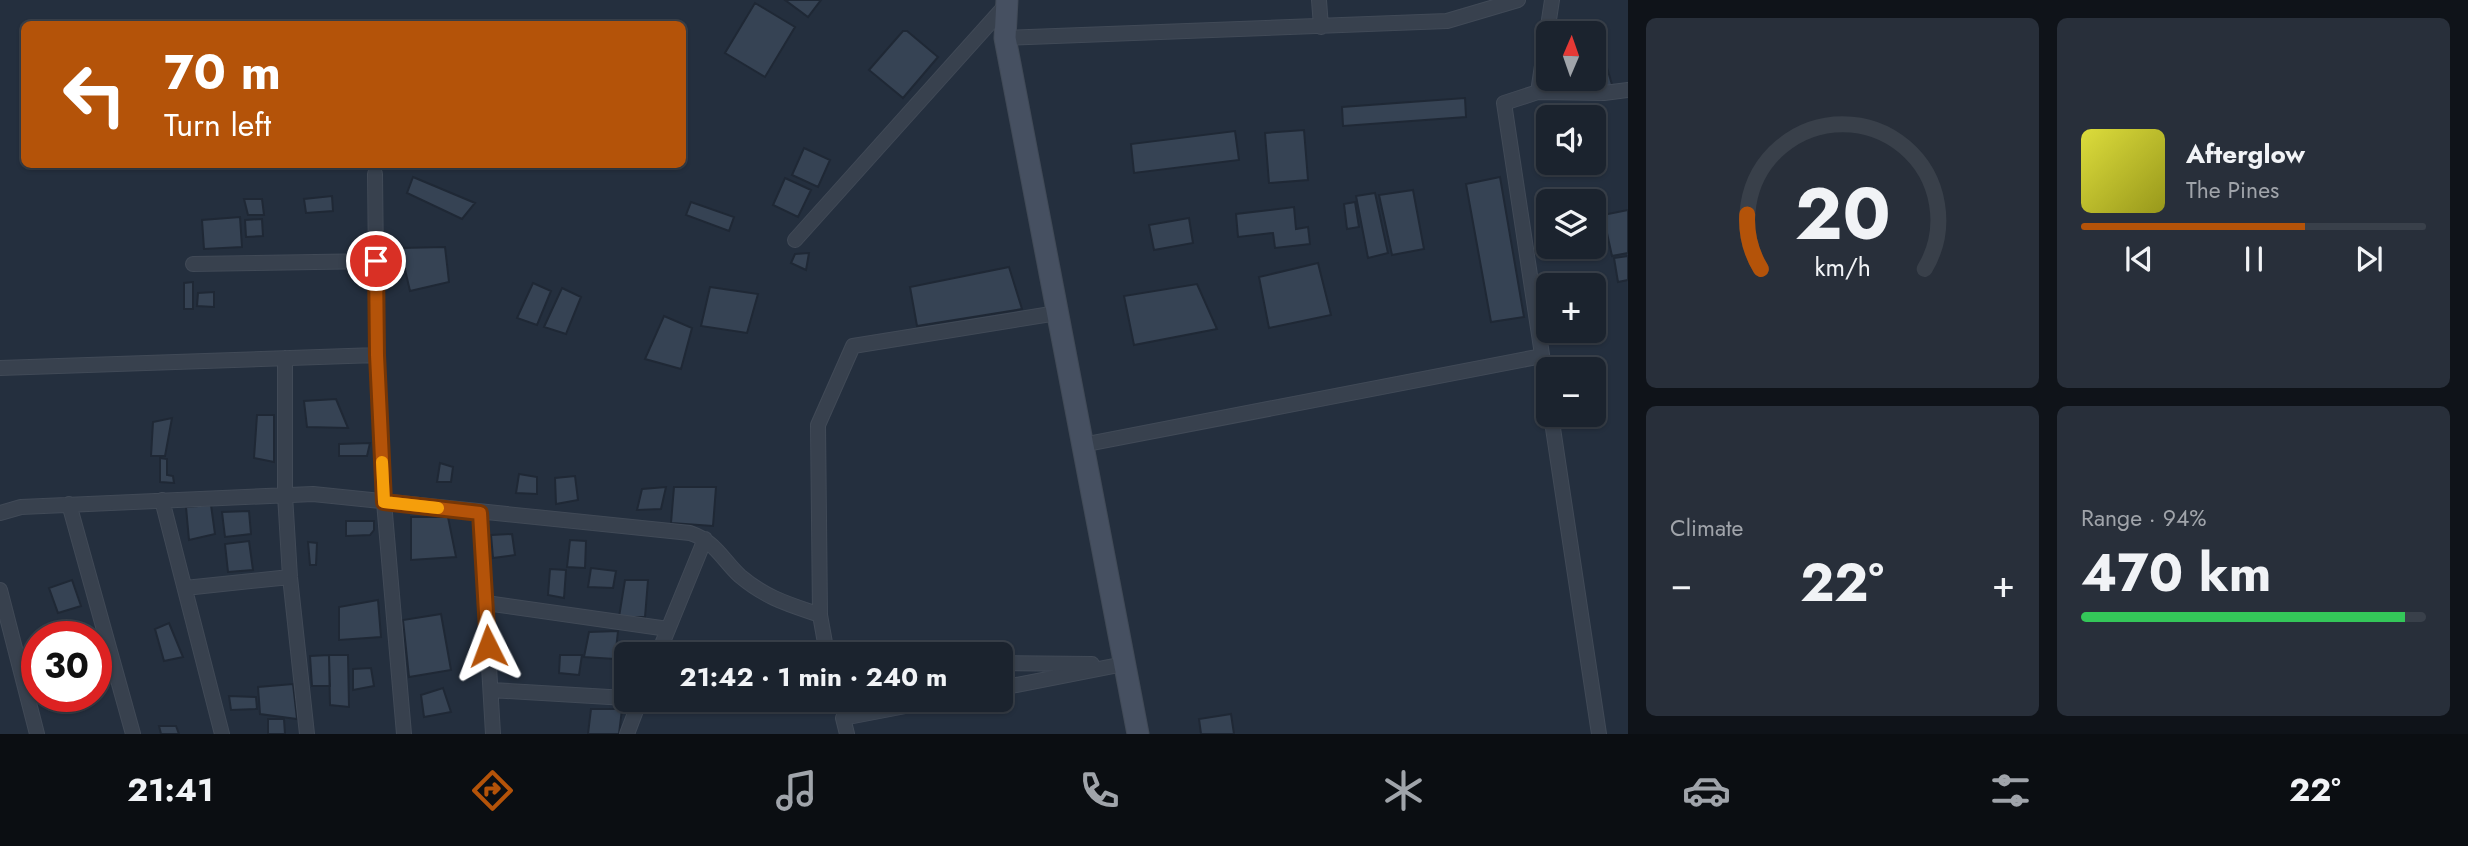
<!DOCTYPE html>
<meta charset="utf-8">
<style>
:root{--surface:#1b232e;--page:#282f3a;--text:#f1f3f6;--muted:#a0a4aa;--line:#39404a;--accent:#b45309}
body{margin:0;font-family:Jost,sans-serif;background:var(--page);color:var(--text);height:100vh;display:flex;flex-direction:column;font-size:26px;white-space:nowrap}
*{box-sizing:border-box;margin:0}
p{font-size:23px;color:var(--muted)}
.icon{flex:none;width:38px;height:38px;fill:none;stroke:currentColor;stroke-width:2;stroke-linecap:round;stroke-linejoin:round}
.map{position:relative;flex:1;overflow:hidden}
.drawer{display:flex;flex-direction:column;gap:18px;padding:18px;background:#0f1319;width:840px}
.drawer>*{flex:none}
.guide{position:absolute;left:21px;top:21px;width:665px;height:147px;border-radius:10px;box-shadow:0 2px 5px #0004,0 0 0 2px var(--line);background:#b45309;color:#fff;overflow:hidden}
.needle{width:46px;rotate:2deg}
.tools{position:absolute;left:1536px;top:21px;display:grid;gap:14px}
.tools a{display:grid;place-items:center;width:70px;height:70px;border-radius:10px;background:var(--surface);box-shadow:0 2px 5px #0004,0 0 0 2px var(--line);font-size:35px}
.speed{position:absolute;left:21px;top:621px;display:flex;gap:14px;font-size:35px;font-weight:700;text-align:center}
.speed>*{display:grid;place-content:center;width:91px;height:91px;border-radius:50%;background:var(--surface);box-shadow:0 2px 5px #0004,0 0 0 2px var(--line);line-height:1}
.speed .limit{border:10px solid #d22;background:#fff;color:#111}
.pin{position:absolute;display:grid;place-items:center;width:60px;height:60px;color:#fff;margin:-30px;border:4px solid #fff;border-radius:50%;box-shadow:0 2px 7px #0007}
.me{position:absolute;width:77px;margin:-38px;rotate:357deg;stroke-linejoin:round;filter:drop-shadow(0 0 5px #0008)}
.turn{display:flex;align-items:center;gap:24px;height:147px;padding:0 28px;font-size:32px}
.turn .icon{width:91px;height:91px;stroke-width:2.5}
.turn b{display:block;font-size:49px;line-height:60px}
.big{font-size:52px;font-weight:700;line-height:1.1}
.drawer .card{flex:1;display:flex;flex-direction:column;justify-content:center;gap:10px;min-width:0;padding:0 24px;border-radius:10px;background:var(--page)}
.drawer .dial{align-items:center;gap:0}
.dial svg{height:182px;overflow:visible;fill:none;stroke:var(--line);stroke-width:7;stroke-linecap:round;text-anchor:middle}
.dial text{fill:var(--text);stroke:none}
.song{display:flex;align-items:center;gap:21px}
.cover{width:84px;height:84px;border-radius:10px;background:linear-gradient(135deg,hsl(60 70% 55%),hsl(60 70% 35%))}
.played{height:7px;border-radius:4px;background:linear-gradient(90deg,var(--accent) 65%,var(--line) 65%)}
.keys{display:flex;justify-content:space-around;direction:ltr}
.heat{display:flex;justify-content:space-between;align-items:center;font-size:38px;direction:ltr}
.charge{height:10px;border-radius:5px;background:linear-gradient(90deg,#34c759 94%,var(--line) 0)}
.drawer .tiles{flex:1;display:grid;gap:18px;grid-template-columns:repeat(2,1fr)}
.trip{position:absolute;left:614px;top:642px;width:399px;height:70px;border-radius:10px;background:var(--surface);box-shadow:0 2px 5px #0004,0 0 0 2px var(--line);font-weight:700;line-height:70px;text-align:center}
.dock{display:flex;height:112px;justify-content:space-around;align-items:center;background:#0b0e12;color:var(--muted)}
.dock .icon{width:49px;height:49px}
.dock .active{color:var(--accent)}
.dock b{font-size:32px;color:var(--text)}
main{display:flex;flex:1;min-height:0}
.map>svg:first-child{display:block}
</style>
<main>
<div class="map">
<svg width="1628" height="734" viewBox="0 0 1628 734">
<rect width="100%" height="100%" fill="#242f3e"/>
<path fill="#364354" stroke="#1f2835" stroke-width="2" d="M 785,0 L 821,0 L 808,17 Z
M 755,3 L 795,27 L 765,77 L 725,53 Z
M 903,31 L 907,31 L 938,57 L 903,98 L 869,70 Z
M 1594,60 L 1605,61 L 1613,88 L 1567,84 L 1568,79 L 1594,79 Z
M 1465,98 L 1466,117 L 1343,126 L 1342,107 Z
M 1304,130 L 1308,180 L 1269,183 L 1265,133 Z
M 1235,131 L 1239,160 L 1134,173 L 1131,144 Z
M 804,148 L 830,160 L 818,187 L 792,175 Z
M 413,177 L 475,203 L 462,219 L 407,193 Z
M 1500,177 L 1524,317 L 1491,322 L 1466,184 Z
M 785,178 L 811,190 L 798,217 L 773,205 Z
M 1413,190 L 1424,249 L 1392,255 L 1379,195 Z
M 1375,193 L 1388,253 L 1368,258 L 1356,196 Z
M 332,196 L 333,211 L 306,213 L 304,199 Z
M 244,199 L 262,199 L 264,215 L 248,215 Z
M 691,202 L 734,217 L 729,231 L 686,215 Z
M 1355,202 L 1359,227 L 1347,229 L 1344,204 Z
M 1294,207 L 1296,229 L 1308,227 L 1310,244 L 1275,248 L 1273,233 L 1238,237 L 1236,214 Z
M 1628,210 L 1628,253 L 1612,256 L 1603,215 Z
M 240,217 L 242,247 L 204,249 L 202,220 Z
M 1189,218 L 1193,243 L 1154,250 L 1149,225 Z
M 262,219 L 263,236 L 246,237 L 245,220 Z
M 445,247 L 449,282 L 410,291 L 400,248 Z
M 809,253 L 806,270 L 791,263 L 795,254 Z
M 1628,256 L 1628,280 L 1618,282 L 1614,258 Z
M 1318,263 L 1331,315 L 1269,328 L 1259,277 Z
M 1009,267 L 1022,309 L 917,326 L 910,287 Z
M 193,282 L 193,309 L 184,309 L 184,283 Z
M 533,283 L 551,291 L 537,325 L 517,318 Z
M 1197,284 L 1217,329 L 1134,345 L 1124,296 Z
M 710,287 L 758,294 L 747,333 L 701,326 Z
M 562,288 L 581,297 L 566,334 L 544,327 Z
M 214,292 L 214,307 L 197,306 L 198,293 Z
M 664,316 L 692,328 L 681,369 L 645,359 Z
M 336,399 L 348,428 L 307,427 L 304,401 Z
M 257,415 L 274,415 L 274,462 L 254,458 Z
M 172,418 L 165,456 L 151,456 L 153,422 Z
M 370,443 L 367,456 L 339,456 L 339,444 Z
M 160,458 L 167,459 L 167,475 L 173,476 L 174,483 L 160,482 Z
M 440,463 L 453,467 L 451,482 L 437,482 Z
M 519,474 L 537,477 L 537,494 L 516,493 Z
M 575,476 L 578,500 L 556,504 L 555,478 Z
M 666,487 L 661,509 L 637,510 L 642,489 Z
M 674,487 L 716,487 L 713,526 L 671,523 Z
M 211,505 L 215,534 L 189,540 L 186,507 Z
M 249,511 L 251,534 L 225,537 L 222,512 Z
M 411,517 L 448,517 L 456,557 L 411,560 Z
M 346,521 L 374,521 L 374,530 L 370,535 L 346,536 Z
M 512,534 L 515,555 L 493,558 L 491,535 Z
M 570,540 L 586,541 L 585,568 L 567,567 Z
M 249,541 L 253,570 L 228,572 L 225,544 Z
M 308,542 L 317,543 L 316,565 L 310,565 Z
M 591,568 L 616,571 L 613,588 L 588,587 Z
M 550,569 L 566,570 L 564,598 L 548,595 Z
M 72,580 L 81,606 L 58,613 L 49,588 Z
M 625,580 L 648,580 L 645,617 L 619,617 Z
M 378,600 L 381,637 L 339,640 L 339,607 Z
M 441,614 L 451,670 L 409,677 L 403,620 Z
M 169,623 L 183,657 L 164,661 L 155,629 Z
M 618,631 L 615,659 L 584,657 L 589,632 Z
M 329,655 L 348,655 L 349,707 L 330,705 Z
M 329,655 L 330,686 L 312,686 L 310,656 Z
M 560,655 L 582,655 L 579,675 L 559,673 Z
M 371,668 L 374,686 L 353,690 L 353,669 Z
M 293,684 L 297,719 L 260,714 L 258,687 Z
M 443,688 L 451,712 L 424,717 L 421,695 Z
M 229,696 L 256,697 L 257,709 L 231,710 Z
M 591,709 L 622,709 L 619,734 L 588,734 Z
M 1231,714 L 1234,734 L 1201,734 L 1199,719 Z
M 268,719 L 284,719 L 285,734 L 268,734 Z
M 159,726 L 176,726 L 179,734 L 161,734 Z"/>
<g fill="none" stroke-linecap="round" stroke-linejoin="round">
<g stroke="#414a57" stroke-width="16">
<path id="street" d="M 1319,0 L 1321,27
M 1005,38 L 1447,21 L 1518,0
M 1538,92 L 1604,93 L 1628,90
M 375,174 L 377,355
M 795,240 L 1006,5
M 193,264 L 376,261
M 285,358 L 285,495 L 290,577 L 307,734
M 0,368 L 377,355 L 384,502 L 404,734
M 1549,401 L 1504,103 L 1538,92 L 1552,0
M 1551,415 L 1599,734
M 1082,445 L 1542,356
M 162,500 L 222,734
M 69,504 L 133,734
M 0,513 L 21,507 L 313,494 L 690,533 C 716,542 721,558 740,576 C 766,598 788,604 820,615
M 480,513 L 493,734
M 185,588 L 290,577
M 0,590 L 37,734
M 486,603 L 668,629
M 658,654 L 705,539
M 827,654 L 820,615 L 818,425 L 853,346 L 1057,313
M 1001,663 L 1092,664
M 1001,688 L 1124,664
M 491,690 L 626,698
M 627,734 L 640,700
M 847,734 L 843,718 L 937,700"/>
</g>
<g stroke="#414a57" stroke-width="23">
<path id="secondary" d="M 1007,0 L 1005,38 L 1138,734"/>
</g>
<use href="#street" stroke="#38414e" stroke-width="14"/>
<use href="#secondary" stroke="#465061" stroke-width="21"/>
</g>
<g fill="none" stroke-linecap="round" stroke-linejoin="round">
<g stroke="#753606" stroke-width="18">
<path id="route" d="M 376,261 L 377,355 L 384,502 L 480,513 L 488,646"/>
</g>
<use href="#route" stroke="#b45309" stroke-width="12"/>
<path stroke="#f59e0b" stroke-width="12" d="M 382,462 L 384,502 L 438,508"/>
</g>
</svg>
<div class="tools">
<a><svg class="needle" viewBox="-14 -14 28 28"><path d="M0-13l5 13h-10z" fill="#e53935"/><path d="M0 13l5-13h-10z" fill="#a0a4aa"/></svg></a>
<a><svg class="icon" aria-label="sound" viewBox="0 0 24 24"><path d="M4 9h4l5-4v14l-5-4H4zM17 9q2 3 0 6"/></svg></a>
<a><svg class="icon" aria-label="layers" viewBox="0 0 24 24"><path d="M12 4l9 5-9 5-9-5zM3 14l9 5 9-5"/></svg></a>
<a>+</a>
<a>−</a>
</div>
<div class="speed"><div class="limit">30</div></div>
<div class="pin" style="left:376px;top:261px;background:#d93025"><svg class="icon" aria-label="arrive" viewBox="0 0 24 24"><path d="M6 21V4h12l-3 4 3 4H6"/></svg></div>
<svg class="me" style="left:488px;top:646px" viewBox="-20 -20 40 40"><path d="M0-17L14 15 0 8-14 15z" fill="#b45309" stroke="#fff" stroke-width="4"/></svg>
<div class="trip">21:42 · 1 min · 240 m</div>
<div class="guide">
<div class="turn"><svg class="icon" aria-label="left" viewBox="0 0 24 24"><path d="M17 20v-9H6M10 6l-5 5 5 5"/></svg><div><b>70 m</b>Turn left</div></div>
</div>
</div>
<section class="drawer">
<div class="tiles">
<div class="card dial"><svg viewBox="0 0 100 80">
<path d="M14 69A42 42 0 1 1 86 69"/>
<path d="M14 69A42 42 0 0 1 8 45" stroke="#b45309"/>
<text x="50" y="56" font-size="32" font-weight="700">20</text>
<text x="50" y="72" font-size="11">km/h</text>
</svg></div>
<div class="card">
<div class="song"><i class="cover"></i><div><b>Afterglow</b><p>The Pines</p></div></div>
<div class="played"></div>
<div class="keys"><svg class="icon" aria-label="previous" viewBox="0 0 24 24"><path d="M18 5L8 12l10 7zM5 5v14"/></svg><svg class="icon" aria-label="pause" viewBox="0 0 24 24"><path d="M8 5v14M16 5v14"/></svg><svg class="icon" aria-label="next" viewBox="0 0 24 24"><path d="M6 5l10 7-10 7zM19 5v14"/></svg></div>
</div>
<div class="card"><p>Climate</p>
<div class="heat"><a>−</a><b class="big">22°</b><a>+</a></div>
</div>
<div class="card"><p>Range · 94%</p><b class="big">470 km</b><div class="charge"></div></div>
</div>
</section>
</main>
<nav class="dock">
<b>21:41</b>
<svg class="icon active" aria-label="directions" viewBox="0 0 24 24"><path d="M12 3l9 9-9 9-9-9zM9 14v-3h6M13 9l2 2-2 2"/></svg>
<svg class="icon" aria-label="music" viewBox="0 0 24 24"><path d="M9 18V5l10-2v13"/><circle cx="6" cy="18" r="3"/><circle cx="16" cy="16" r="3"/></svg>
<svg class="icon" aria-label="phone" viewBox="0 0 24 24"><path d="M5 4h4l2 5-3 2q2 4 5 5l2-3 5 2v4C11 20 4 13 5 4z"/></svg>
<svg class="icon" aria-label="climate" viewBox="0 0 24 24"><path d="M12 3v18M4 7l16 10M4 17L20 7"/></svg>
<svg class="icon" aria-label="car" viewBox="0 0 24 24"><path d="M5 17H2v-5l4-1 3-4h7l3 4 3 1v5h-3M9 17h6M6 11h13"/><circle cx="7" cy="17" r="2"/><circle cx="17" cy="17" r="2"/></svg>
<svg class="icon" aria-label="filters" viewBox="0 0 24 24"><path d="M4 7h16M4 17h16"/><circle cx="9" cy="7" r="2"/><circle cx="15" cy="17" r="2"/></svg>
<b>22°</b>
</nav>
